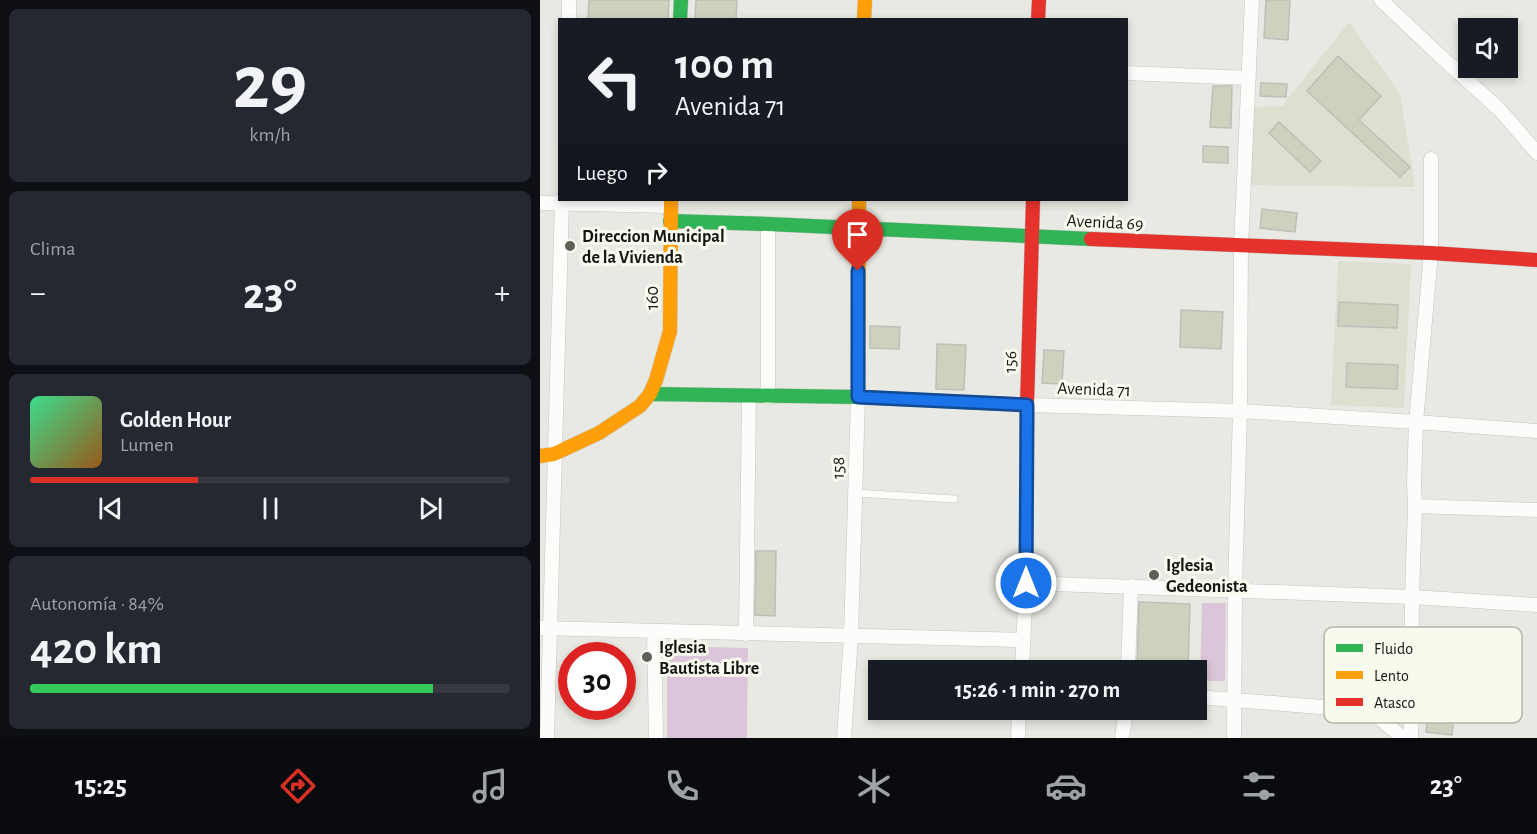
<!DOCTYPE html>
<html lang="es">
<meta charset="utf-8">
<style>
:root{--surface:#171b24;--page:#242831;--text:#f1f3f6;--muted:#9ea1a6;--line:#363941;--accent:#d93025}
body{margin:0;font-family:"Alegreya Sans",sans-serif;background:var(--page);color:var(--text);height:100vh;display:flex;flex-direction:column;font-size:22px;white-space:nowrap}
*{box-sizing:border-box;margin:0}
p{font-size:20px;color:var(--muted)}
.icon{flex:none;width:33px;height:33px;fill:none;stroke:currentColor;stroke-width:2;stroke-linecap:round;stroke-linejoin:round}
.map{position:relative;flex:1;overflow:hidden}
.details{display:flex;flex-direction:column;gap:9px;padding:9px;background:#0d0f14;width:540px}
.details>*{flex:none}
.hud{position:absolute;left:18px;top:18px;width:570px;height:183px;border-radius:0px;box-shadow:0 3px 9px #0003;background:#171b24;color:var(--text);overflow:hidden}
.controls{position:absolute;left:918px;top:18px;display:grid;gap:12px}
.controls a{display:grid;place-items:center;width:60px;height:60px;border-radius:0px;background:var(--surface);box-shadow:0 3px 9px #0003;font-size:30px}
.speed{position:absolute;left:18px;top:642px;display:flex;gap:12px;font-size:30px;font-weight:700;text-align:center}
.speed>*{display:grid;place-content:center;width:78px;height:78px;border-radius:50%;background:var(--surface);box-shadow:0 3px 9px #0003;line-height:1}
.speed .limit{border:9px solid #d22;background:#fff;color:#111}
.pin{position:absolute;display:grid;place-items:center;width:51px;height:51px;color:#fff;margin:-62px -26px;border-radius:50% 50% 50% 0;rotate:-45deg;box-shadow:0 0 6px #0007}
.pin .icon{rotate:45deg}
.me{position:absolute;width:66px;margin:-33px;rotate:0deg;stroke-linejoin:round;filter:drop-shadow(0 0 4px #0008)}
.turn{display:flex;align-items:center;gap:21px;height:126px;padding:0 18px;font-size:27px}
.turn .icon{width:78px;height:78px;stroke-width:2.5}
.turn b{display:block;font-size:42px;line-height:51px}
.then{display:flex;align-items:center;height:57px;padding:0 18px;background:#0003;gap:12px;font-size:22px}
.big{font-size:45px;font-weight:600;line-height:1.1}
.details .tile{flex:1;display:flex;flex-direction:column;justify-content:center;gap:9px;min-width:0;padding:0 21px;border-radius:9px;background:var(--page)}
.details .dial{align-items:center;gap:0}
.dial b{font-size:78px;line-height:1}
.song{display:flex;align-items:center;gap:18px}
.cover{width:72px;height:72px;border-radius:9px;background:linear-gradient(135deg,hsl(150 70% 55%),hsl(30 70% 35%))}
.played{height:6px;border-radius:3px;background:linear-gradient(90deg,var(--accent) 35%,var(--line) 35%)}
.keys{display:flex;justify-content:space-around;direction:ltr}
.heat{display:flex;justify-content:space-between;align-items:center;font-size:33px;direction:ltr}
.charge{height:9px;border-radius:4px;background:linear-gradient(90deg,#34c759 84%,var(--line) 0)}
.trip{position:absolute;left:328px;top:660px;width:339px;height:60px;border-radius:0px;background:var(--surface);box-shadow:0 3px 9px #0003;font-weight:600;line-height:60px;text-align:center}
.dock{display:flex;height:96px;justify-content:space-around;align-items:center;background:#090b0e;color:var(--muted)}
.dock .icon{width:42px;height:42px}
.dock .selected{color:var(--accent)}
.dock b{font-size:27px;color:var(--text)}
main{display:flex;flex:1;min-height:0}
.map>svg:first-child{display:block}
</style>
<main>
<section class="details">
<div class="tile dial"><b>29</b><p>km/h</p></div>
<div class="tile"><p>Clima</p>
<div class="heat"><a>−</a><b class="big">23°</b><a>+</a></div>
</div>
<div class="tile">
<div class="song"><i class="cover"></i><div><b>Golden Hour</b><p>Lumen</p></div></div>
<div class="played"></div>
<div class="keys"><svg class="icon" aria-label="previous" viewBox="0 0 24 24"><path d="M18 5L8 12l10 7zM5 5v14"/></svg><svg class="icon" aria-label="pause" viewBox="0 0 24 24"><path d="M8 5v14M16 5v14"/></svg><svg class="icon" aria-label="next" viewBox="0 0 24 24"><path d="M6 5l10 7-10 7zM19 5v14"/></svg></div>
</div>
<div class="tile"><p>Autonomía · 84%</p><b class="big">420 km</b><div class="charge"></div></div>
</section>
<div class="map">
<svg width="997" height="738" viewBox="0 0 997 738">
<rect width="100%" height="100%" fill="#e8e9e2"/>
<path fill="#dddfd1" d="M 809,22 L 860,94 L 875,187 L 710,185 L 714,107 L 742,106 Z
M 798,261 L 871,264 L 864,408 L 791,405 Z"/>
<path fill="#dbc5d8" d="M 662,603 L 686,603 L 685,681 L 660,681 Z
M 127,646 L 208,648 L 207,738 L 127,738 Z"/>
<path fill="#cfd1be" stroke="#bebfb9" stroke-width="1.5" d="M 49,0 L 129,0 L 128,20 L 48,20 Z
M 156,0 L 197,0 L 196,20 L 155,20 Z
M 726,0 L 750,0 L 748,40 L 724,38 Z
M 798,56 L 841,96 L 819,120 L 870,167 L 860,177 L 767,91 Z
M 721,83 L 747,84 L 746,97 L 720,96 Z
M 673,86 L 692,86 L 691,128 L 670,127 Z
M 739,122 L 781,161 L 770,172 L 729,133 Z
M 663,146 L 688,147 L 688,163 L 663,162 Z
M 722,209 L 757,213 L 755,232 L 720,228 Z
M 799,302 L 858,305 L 857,328 L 798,326 Z
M 641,310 L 683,312 L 681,349 L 640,347 Z
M 330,326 L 360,327 L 359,349 L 330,348 Z
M 397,344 L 426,345 L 424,390 L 396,389 Z
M 504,350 L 524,351 L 522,384 L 502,383 Z
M 807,363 L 858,365 L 857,389 L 806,387 Z
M 216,551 L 236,551 L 235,616 L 215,615 Z
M 599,602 L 650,604 L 648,670 L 597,670 Z
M 890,689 L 916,691 L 912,735 L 886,732 Z"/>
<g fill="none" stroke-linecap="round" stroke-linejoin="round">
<g stroke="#c4c5bf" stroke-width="8">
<path id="lane" d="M 315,493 L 414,499"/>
</g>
<g stroke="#c4c5bf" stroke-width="15">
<path id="street" d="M 841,0 L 899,55 L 960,110 L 997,153
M 29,20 L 29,0
M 586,73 L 709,78
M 0,203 L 131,206
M 228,397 L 228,224
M 875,506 L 997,510
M 486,583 L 872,597 L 997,605
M 0,628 L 483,640
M 114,631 L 116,738
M 206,634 L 209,396
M 482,670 L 486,583 L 487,405 L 700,411 L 876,422 L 997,431
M 588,670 L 591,586
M 657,697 L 831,711 L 863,738
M 7,738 L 22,200
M 304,738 L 311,636 L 318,397
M 478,738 L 479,710
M 582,738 L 586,710
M 694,738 L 695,590 L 700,411 L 701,246 L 712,0
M 871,738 L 872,597 L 875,506 L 874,483 L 876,422 L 891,253 L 891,159"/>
</g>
<g stroke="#c4c5bf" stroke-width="15">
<path id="fast" d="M 140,20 L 141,0
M 130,221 L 228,224 L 551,239
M 110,394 L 318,397 L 446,403"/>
</g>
<g stroke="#c4c5bf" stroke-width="15">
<path id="slow" d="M 324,20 L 325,0
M 318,397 L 319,200
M 0,456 L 14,454 L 59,433 L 100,406 L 110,394 L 116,380 L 130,331 L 131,200"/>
</g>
<g stroke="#c4c5bf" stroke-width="15">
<path id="jam" d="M 498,20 L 499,0
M 551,239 L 891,253 L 997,260
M 446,403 L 487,405 L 493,200"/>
</g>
<use href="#lane" stroke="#fcfcfb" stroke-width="7"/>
<use href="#street" stroke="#fcfcfb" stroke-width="14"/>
<use href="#fast" stroke="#30b455" stroke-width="14"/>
<use href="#slow" stroke="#ff9f0a" stroke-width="14"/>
<use href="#jam" stroke="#e5322d" stroke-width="14"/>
</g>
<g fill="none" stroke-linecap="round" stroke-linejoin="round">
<g stroke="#114b97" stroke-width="15">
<path id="route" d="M 318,271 L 318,397 L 487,405 L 486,583"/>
</g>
<use href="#route" stroke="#1a73e8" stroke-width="10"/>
</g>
<g fill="#60605b" stroke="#f8faed" stroke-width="2">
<circle cx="30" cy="246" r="6"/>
<circle cx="614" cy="575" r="6"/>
<circle cx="107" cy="657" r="6"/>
</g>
<g text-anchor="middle" stroke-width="6" stroke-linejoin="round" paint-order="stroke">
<g font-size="18" fill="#161712" stroke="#f8faed">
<text transform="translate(565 222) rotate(3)" y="6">Avenida 69</text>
<text transform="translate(112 298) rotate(-90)" y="6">160</text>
<text transform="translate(470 362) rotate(-88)" y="6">156</text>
<text transform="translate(554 389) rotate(2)" y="6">Avenida 71</text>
<text transform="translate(298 468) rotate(-88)" y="6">158</text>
</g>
<g font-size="18" font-weight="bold" fill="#161712" stroke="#f8faed" text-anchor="start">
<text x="42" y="242">Direccion Municipal<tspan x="42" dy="21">de la Vivienda</tspan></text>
<text x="626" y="571">Iglesia<tspan x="626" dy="21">Gedeonista</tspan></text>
<text x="119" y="653">Iglesia<tspan x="119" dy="21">Bautista Libre</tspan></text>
</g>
</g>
<rect x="784" y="627" width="198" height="96" rx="9" fill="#f8faed" stroke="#b4b6ab" stroke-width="1.5"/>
<rect x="796" y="644" width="27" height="8" fill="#30b455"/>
<rect x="796" y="671" width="27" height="8" fill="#ff9f0a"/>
<rect x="796" y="698" width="27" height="8" fill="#e5322d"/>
<g font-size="16" fill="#161712">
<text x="834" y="654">Fluido</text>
<text x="834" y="681">Lento</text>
<text x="834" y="708">Atasco</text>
</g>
</svg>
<div class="controls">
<a><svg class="icon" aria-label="sound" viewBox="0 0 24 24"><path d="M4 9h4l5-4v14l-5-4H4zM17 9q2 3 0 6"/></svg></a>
</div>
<div class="speed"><div class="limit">30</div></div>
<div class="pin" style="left:318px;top:271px;background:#d93025"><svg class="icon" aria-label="arrive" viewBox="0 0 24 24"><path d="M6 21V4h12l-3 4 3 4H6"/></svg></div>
<svg class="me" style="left:486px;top:583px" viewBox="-20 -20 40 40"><circle r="17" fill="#1a73e8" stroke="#fff" stroke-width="3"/><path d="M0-11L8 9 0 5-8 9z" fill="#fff"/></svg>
<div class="trip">15:26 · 1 min · 270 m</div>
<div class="hud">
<div class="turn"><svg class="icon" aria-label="left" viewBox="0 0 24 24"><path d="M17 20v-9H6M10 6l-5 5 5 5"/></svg><div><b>100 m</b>Avenida 71</div></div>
<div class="then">Luego<svg class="icon" aria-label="right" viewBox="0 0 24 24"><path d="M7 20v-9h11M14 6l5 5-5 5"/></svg></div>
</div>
</div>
</main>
<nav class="dock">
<b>15:25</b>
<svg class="icon selected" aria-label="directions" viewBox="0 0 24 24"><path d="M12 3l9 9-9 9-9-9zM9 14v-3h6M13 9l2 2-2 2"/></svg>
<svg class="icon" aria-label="music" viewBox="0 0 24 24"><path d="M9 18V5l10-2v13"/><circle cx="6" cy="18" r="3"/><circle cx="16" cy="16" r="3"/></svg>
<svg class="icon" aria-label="phone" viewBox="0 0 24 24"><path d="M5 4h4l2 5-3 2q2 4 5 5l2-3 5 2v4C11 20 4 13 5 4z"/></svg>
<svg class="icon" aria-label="climate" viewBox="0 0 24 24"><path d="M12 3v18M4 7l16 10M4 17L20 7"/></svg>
<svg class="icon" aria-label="car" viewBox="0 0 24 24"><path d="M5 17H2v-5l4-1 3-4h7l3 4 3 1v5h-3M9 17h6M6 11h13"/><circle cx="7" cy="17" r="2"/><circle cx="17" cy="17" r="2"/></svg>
<svg class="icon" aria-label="filters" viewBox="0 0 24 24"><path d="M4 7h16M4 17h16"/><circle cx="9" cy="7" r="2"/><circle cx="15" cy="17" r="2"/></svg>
<b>23°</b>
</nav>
